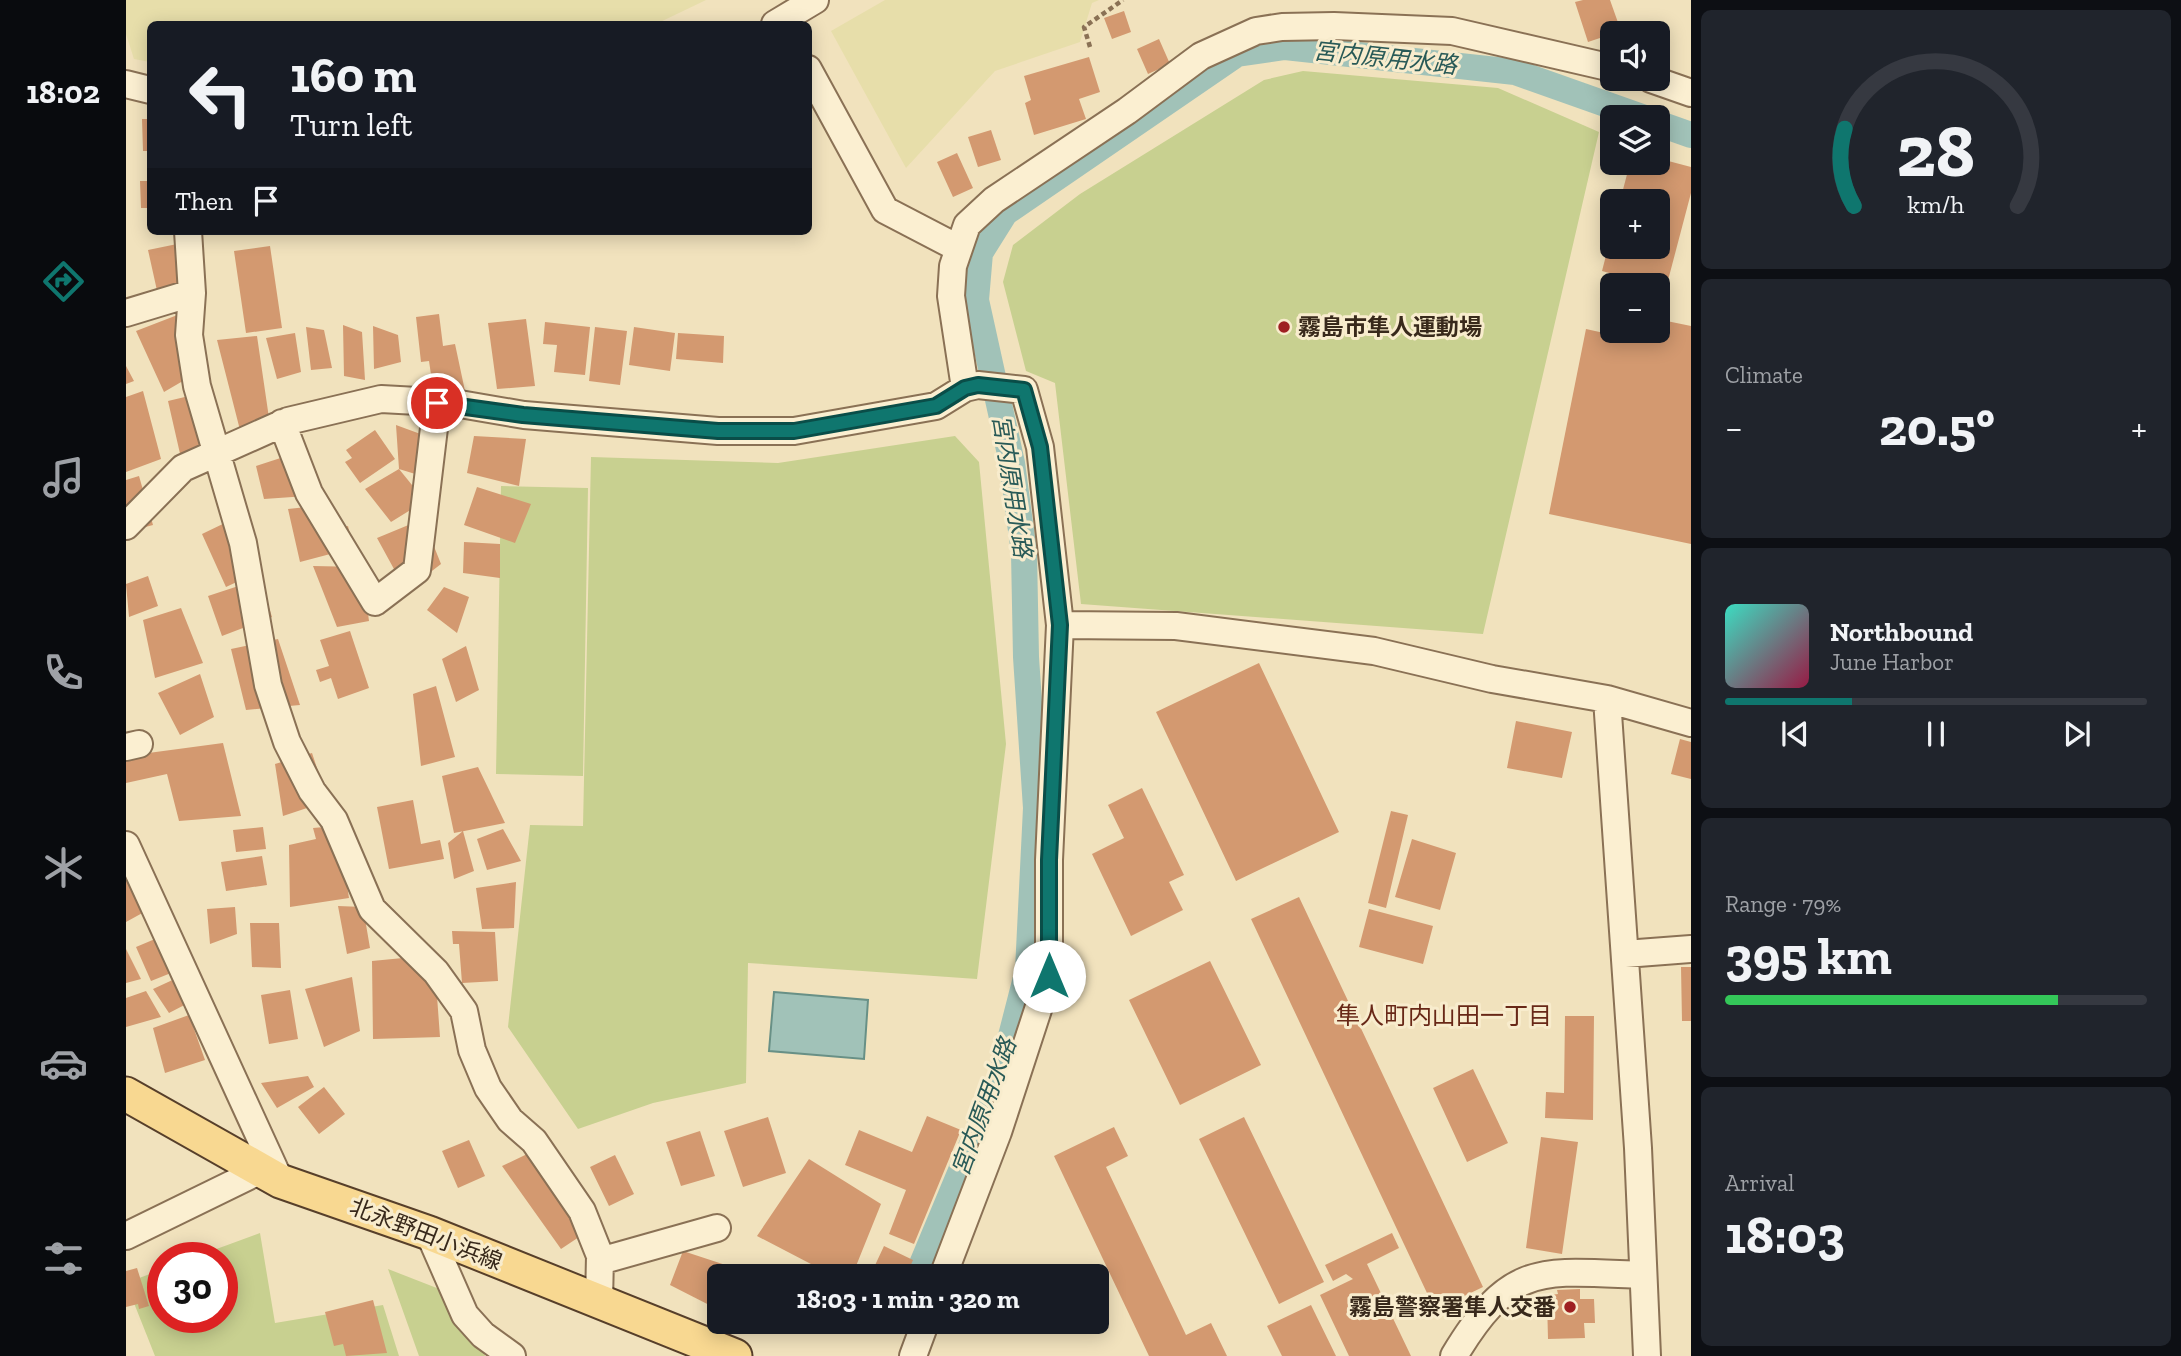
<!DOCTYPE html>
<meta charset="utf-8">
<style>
:root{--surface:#171b24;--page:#20242c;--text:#f1f3f6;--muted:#9ea1a6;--line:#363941;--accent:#0f766e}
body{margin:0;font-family:"Zilla Slab","Noto Sans JP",serif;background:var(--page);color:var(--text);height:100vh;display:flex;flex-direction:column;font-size:26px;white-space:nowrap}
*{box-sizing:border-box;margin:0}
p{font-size:23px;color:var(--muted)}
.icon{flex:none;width:38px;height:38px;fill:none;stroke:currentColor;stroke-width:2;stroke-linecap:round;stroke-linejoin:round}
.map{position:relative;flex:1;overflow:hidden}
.side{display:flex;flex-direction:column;gap:10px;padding:10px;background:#0d0f14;width:490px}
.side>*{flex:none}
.top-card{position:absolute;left:21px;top:21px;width:665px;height:214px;border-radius:10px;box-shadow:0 4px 18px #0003;background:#171b24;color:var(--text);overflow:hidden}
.controls{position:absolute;left:1474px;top:21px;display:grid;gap:14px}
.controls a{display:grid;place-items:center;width:70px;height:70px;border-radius:10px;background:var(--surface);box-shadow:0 4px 18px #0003;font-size:35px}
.speed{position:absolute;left:21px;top:1242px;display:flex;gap:14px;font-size:35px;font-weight:700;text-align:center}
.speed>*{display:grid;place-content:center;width:91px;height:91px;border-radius:50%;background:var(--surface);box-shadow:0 4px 18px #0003;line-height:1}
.speed .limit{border:10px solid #d22;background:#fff;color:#111}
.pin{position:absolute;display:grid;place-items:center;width:60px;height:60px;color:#fff;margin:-30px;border:4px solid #fff;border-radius:50%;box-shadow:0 2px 7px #0007}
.me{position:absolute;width:77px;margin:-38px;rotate:0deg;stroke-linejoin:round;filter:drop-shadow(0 0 5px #0008)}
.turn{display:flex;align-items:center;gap:24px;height:147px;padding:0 28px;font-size:32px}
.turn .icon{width:91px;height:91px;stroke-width:2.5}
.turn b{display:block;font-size:49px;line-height:60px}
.then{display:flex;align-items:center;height:66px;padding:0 28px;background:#0003;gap:14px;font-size:26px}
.big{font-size:52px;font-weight:800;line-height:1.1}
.side .card{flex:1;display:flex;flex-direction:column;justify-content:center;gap:10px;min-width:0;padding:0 24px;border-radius:10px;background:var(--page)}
.side .dial{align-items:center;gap:0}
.dial svg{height:182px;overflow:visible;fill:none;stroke:var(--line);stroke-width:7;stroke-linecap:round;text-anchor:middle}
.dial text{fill:var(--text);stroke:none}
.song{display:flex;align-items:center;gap:21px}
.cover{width:84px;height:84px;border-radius:10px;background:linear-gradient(135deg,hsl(170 70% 55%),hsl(340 70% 35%))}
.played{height:7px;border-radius:4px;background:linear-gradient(90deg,var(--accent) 30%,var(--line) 30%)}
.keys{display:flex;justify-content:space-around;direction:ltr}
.heat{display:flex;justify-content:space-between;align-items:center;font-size:38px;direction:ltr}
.charge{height:10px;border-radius:5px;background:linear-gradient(90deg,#34c759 79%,var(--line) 0)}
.trip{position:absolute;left:581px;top:1264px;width:402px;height:70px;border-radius:10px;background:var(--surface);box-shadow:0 4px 18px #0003;font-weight:800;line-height:70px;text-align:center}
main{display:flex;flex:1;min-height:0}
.tabs{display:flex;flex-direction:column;width:126px;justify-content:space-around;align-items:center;background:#090b0e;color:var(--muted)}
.tabs .icon{width:49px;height:49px}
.tabs .selected{color:var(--accent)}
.tabs b{font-size:32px;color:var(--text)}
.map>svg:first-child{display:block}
</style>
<main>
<nav class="tabs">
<b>18:02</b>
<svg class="icon selected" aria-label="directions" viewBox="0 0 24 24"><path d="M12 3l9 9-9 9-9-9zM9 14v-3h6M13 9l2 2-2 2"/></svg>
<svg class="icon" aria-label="music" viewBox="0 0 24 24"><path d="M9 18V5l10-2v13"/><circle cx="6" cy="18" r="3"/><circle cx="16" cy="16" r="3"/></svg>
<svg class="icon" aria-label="phone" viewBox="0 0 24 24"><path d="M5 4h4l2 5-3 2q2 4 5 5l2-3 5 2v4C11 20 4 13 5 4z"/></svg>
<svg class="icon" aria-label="climate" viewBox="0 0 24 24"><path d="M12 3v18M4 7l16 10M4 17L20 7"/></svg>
<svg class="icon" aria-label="car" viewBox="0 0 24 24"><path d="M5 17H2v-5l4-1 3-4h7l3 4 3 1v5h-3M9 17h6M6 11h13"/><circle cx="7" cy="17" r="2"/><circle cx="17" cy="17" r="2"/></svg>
<svg class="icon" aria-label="filters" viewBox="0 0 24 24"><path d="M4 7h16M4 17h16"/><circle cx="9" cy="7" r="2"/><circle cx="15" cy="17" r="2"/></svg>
</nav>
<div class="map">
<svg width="1565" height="1356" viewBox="0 0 1565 1356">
<rect width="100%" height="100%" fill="#f1e2bd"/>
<path fill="#e7deaa" d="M 0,0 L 580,0 L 530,24 L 24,24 L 24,62 L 8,59 L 0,34 Z
M 759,0 L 973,0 L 966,3 L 954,42 L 869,71 L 780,168 L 705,31 Z"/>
<path fill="#c8d090" d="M 1177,71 L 1372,88 L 1473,132 L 1357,634 L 955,604 L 929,383 L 900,371 L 877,282 L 887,245 L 954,194 L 1138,80 Z
M 829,436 L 853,462 L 880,744 L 851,979 L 622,963 L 620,1083 L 527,1103 L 452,1129 L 382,1027 L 404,825 L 457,826 L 465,457 L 652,463 Z
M 375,486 L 462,488 L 457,776 L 370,774 Z
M 134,1233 L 149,1323 L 257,1305 L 273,1356 L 29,1356 L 0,1283 L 37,1269 L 37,1318 L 96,1318 L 96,1258 L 66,1258 Z
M 262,1269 L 339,1299 L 359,1356 L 293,1356 Z"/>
<path fill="#a1c2b8" stroke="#689086" stroke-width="2" d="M 648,992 L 742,1000 L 738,1059 L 643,1051 Z"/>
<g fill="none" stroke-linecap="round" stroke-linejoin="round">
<path stroke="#a1c2b8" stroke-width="26" d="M 1531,123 L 1565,135
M 791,1276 L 875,1075 L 902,970 L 910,808 L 900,657 L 898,553 L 886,463 L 850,300 L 854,253 L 879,213 L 1111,54 L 1159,47 L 1389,72 L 1516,117"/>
</g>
<path fill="#d39970" d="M 1457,0 L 1484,0 L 1495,31 L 1462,42 L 1449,2 Z
M 998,11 L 1005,32 L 986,39 L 978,18 Z
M 1033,39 L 1044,64 L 1022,74 L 1011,49 Z
M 963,57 L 974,92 L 953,99 L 960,119 L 908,135 L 899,103 L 905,100 L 898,76 Z
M 16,119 L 24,119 L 24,151 L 17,151 Z
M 865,130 L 875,160 L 852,167 L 842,137 Z
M 831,153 L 847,188 L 827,197 L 811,162 Z
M 1531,158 L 1565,167 L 1565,193 L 1540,288 L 1476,271 L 1485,236 L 1486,247 L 1531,247 L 1531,201 L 1494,201 L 1504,163 L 1531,163 Z
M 14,181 L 24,181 L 24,208 L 15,208 Z
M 56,243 L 66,288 L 32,295 L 22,250 Z
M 144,246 L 156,328 L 120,333 L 108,251 Z
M 1483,309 L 1486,310 L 1486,331 L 1531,331 L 1531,319 L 1565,326 L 1565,544 L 1423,514 L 1460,329 L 1478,333 Z
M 54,314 L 62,378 L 38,392 L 10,331 Z
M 313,314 L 317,346 L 329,344 L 339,391 L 308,395 L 303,361 L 295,362 L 290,317 Z
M 400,319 L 409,386 L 371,389 L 362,323 Z
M 419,322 L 464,327 L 459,375 L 428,372 L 431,345 L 417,344 Z
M 217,325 L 236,332 L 239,380 L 218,376 Z
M 247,326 L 272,335 L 275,362 L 248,369 Z
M 180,327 L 198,330 L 206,368 L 185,370 Z
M 469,327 L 501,331 L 494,385 L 463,381 Z
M 508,327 L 549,333 L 544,371 L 503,365 Z
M 169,333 L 175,372 L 151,379 L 140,338 Z
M 552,333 L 598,336 L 597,363 L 550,359 Z
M 131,336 L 143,418 L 114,430 L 91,340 Z
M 0,366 L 8,381 L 0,384 Z
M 17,391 L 35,459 L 0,472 L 0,397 Z
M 63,396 L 79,447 L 55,458 L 42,401 Z
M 270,425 L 319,443 L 312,481 L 273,469 Z
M 249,430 L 269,459 L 234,483 L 219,462 L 226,458 L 220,450 Z
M 348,436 L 400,439 L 393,486 L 341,473 Z
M 176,451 L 195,495 L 138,499 L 130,466 Z
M 273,469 L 299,501 L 265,522 L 239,489 Z
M 13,476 L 27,525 L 0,532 L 0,480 Z
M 351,487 L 405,504 L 389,543 L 338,525 Z
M 199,505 L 197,533 L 222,526 L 227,548 L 174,562 L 162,509 Z
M 297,519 L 315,564 L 280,591 L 251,538 Z
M 103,521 L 130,573 L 100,587 L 76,534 Z
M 338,542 L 374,544 L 374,578 L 337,573 Z
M 187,566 L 236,567 L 243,621 L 211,627 Z
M 22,576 L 32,606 L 3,617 L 0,584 Z
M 134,579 L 146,617 L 96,636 L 82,596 Z
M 318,587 L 343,597 L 331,633 L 301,610 Z
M 55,608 L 77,663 L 29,678 L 17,620 Z
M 224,631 L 243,688 L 212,699 L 205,678 L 194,682 L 190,670 L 203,666 L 194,640 Z
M 152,639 L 174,705 L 120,710 L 105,649 Z
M 340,646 L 353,690 L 330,702 L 316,659 Z
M 1133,663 L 1213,832 L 1110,881 L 1030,712 Z
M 74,674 L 88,717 L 54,735 L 32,693 Z
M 310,686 L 329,757 L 295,766 L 287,694 Z
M 1390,721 L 1446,732 L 1436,778 L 1381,768 Z
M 1554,739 L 1565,742 L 1565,779 L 1545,774 Z
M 97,743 L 115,816 L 53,821 L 41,774 L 0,783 L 0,756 Z
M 186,753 L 202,801 L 157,816 L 149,764 Z
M 352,767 L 379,823 L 328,833 L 316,776 Z
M 1016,788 L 1058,875 L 1043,882 L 1057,910 L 1005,936 L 966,854 L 998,838 L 982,805 Z
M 287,800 L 295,844 L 314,840 L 318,859 L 263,869 L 251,807 Z
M 1265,811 L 1282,815 L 1260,908 L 1242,903 Z
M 221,825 L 220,879 L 223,898 L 164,907 L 163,845 L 190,839 L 187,828 Z
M 137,827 L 140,849 L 110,852 L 107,830 Z
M 377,829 L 395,861 L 361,870 L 351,839 Z
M 337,831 L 348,871 L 328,879 L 322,843 Z
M 1286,839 L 1330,853 L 1314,910 L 1269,897 Z
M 136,856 L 141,885 L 100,891 L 95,862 Z
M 0,875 L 20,911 L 0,922 Z
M 390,882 L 388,928 L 356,929 L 350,888 Z
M 1173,897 L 1357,1287 L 1309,1310 L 1125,919 Z
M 212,906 L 237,907 L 244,948 L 221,954 Z
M 109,907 L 111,934 L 84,944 L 81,909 Z
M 1243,909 L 1307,926 L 1297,964 L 1233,947 Z
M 124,923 L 153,923 L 155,968 L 126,967 Z
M 326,931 L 369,932 L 372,981 L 336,983 L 333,944 L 327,944 Z
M 29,939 L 50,971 L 25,981 L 10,947 Z
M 0,949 L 15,979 L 0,983 Z
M 308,955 L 314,1037 L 247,1039 L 246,961 Z
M 1084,961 L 1135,1065 L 1054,1105 L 1003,1000 Z
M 1555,967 L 1565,967 L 1565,1021 L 1556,1021 Z
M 53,977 L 70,999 L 43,1013 L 27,989 Z
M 226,977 L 234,1031 L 198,1047 L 179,989 Z
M 164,990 L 172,1039 L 143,1044 L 135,995 Z
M 20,991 L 35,1017 L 0,1027 L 0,998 Z
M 63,1015 L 79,1060 L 39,1073 L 27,1028 Z
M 1439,1016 L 1468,1016 L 1467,1120 L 1419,1118 L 1420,1092 L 1438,1093 Z
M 1347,1069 L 1382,1143 L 1341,1162 L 1307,1088 Z
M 182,1076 L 188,1087 L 151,1108 L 135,1083 Z
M 198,1087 L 219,1114 L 193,1134 L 172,1107 Z
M 801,1116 L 835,1130 L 788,1244 L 763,1234 L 780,1190 L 719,1165 L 733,1130 L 786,1152 Z
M 642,1117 L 660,1173 L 617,1187 L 598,1131 Z
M 1118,1117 L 1198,1282 L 1153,1304 L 1073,1139 Z
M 988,1127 L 1002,1156 L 980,1167 L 1060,1335 L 1085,1323 L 1101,1356 L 1023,1356 L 928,1156 Z
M 574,1131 L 589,1176 L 555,1186 L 540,1142 Z
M 1415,1137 L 1452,1142 L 1436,1254 L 1400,1248 Z
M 343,1140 L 359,1176 L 332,1188 L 316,1151 Z
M 422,1144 L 474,1223 L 435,1249 L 376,1166 Z
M 489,1155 L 508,1194 L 483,1206 L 464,1167 Z
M 683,1159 L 755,1204 L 726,1276 L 708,1276 L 631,1236 Z
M 1266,1233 L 1273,1248 L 1241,1264 L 1285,1356 L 1223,1356 L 1194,1295 L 1227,1279 L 1220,1274 L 1207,1281 L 1199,1265 Z
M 758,1246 L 787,1260 L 780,1276 L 744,1276 Z
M 557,1251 L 630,1275 L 630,1276 L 593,1276 L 593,1310 L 544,1285 Z
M 11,1268 L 23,1306 L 13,1309 L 12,1304 L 0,1307 L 0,1271 Z
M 1454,1289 L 1454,1299 L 1468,1299 L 1469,1323 L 1458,1323 L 1459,1338 L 1422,1339 L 1421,1300 L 1425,1300 L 1424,1295 L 1432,1294 L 1431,1290 Z
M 247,1300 L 261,1353 L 220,1356 L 217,1344 L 208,1346 L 199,1312 Z
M 1185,1305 L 1210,1356 L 1156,1356 L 1141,1326 Z"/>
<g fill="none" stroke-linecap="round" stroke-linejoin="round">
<g stroke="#8a7155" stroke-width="30">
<path id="minor" d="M 649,24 L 689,0
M 682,69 L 759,210 L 832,248
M 1525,79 L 1565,93
M 0,84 L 24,90
M 62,231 L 66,293 L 63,335 L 71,386 L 117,543 L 142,685 L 161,742 L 186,791 L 208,820 L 246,909 L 310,972 L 338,1011 L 346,1050 L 362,1088 L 384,1120 L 408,1141 L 456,1211 L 474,1256 L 473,1302
M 0,313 L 66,293
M 839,388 L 825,296 L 827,266 L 841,225 L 868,200 L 1001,111 L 1075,56 L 1130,31 L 1156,27 L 1208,26 L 1326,31 L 1486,68
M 156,423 L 183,493 L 249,602 L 291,570 L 311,403
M 0,526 L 57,468 L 162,421 L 255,399 L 328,403 L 398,415 L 592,431 L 668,431 L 810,406 L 839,388 L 852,385 L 898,390 L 914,447 L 934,625 L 923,860 L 923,976 L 872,1132 L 817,1276
M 934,625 L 1050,626 L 1248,651 L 1366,679 L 1481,699 L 1565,723
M 1481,699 L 1512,1148 L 1521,1356
M 0,747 L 13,744
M 0,845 L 154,1181
M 1499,954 L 1565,949
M 303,1233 L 339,1315 L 357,1335 L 386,1356
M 0,1236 L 135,1170
M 474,1261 L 591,1228
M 787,1356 L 800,1321
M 1328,1356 C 1385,1261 1415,1271 1516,1275"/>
</g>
<g stroke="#573f2a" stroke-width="37">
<path id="major" d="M 0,1094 L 154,1181 L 303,1233 L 609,1356"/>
</g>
<path stroke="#8a7155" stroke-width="4.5" stroke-dasharray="5 3.5" stroke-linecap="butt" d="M 964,47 L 958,27 L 997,0"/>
<use href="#minor" stroke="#fbefd1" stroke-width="26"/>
<use href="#major" stroke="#f8d891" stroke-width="33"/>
</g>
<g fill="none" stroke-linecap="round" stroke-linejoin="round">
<g stroke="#0a4d48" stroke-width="18">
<path id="route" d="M 311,403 L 397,415 L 592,431 L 668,431 L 810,406 L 839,388 L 852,385 L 898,390 L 914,447 L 934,625 L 923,860 L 923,976"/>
</g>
<use href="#route" stroke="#0f766e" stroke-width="12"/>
</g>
<g fill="#9e2021" stroke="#f8eccd" stroke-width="2.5">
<circle cx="1158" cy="327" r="7"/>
<circle cx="1444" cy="1307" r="7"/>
</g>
<g text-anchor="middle" stroke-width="6" stroke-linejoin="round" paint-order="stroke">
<g font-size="23" font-weight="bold" fill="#38291b" stroke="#f8eccd" text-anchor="start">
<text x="1172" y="335">霧島市隼人運動場</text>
<text x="1430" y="1315" text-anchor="end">霧島警察署隼人交番</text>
</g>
<g font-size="23" fill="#38291b" stroke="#f8eccd">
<text transform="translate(300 1234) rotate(21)" y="8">北永野田小浜線</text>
</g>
<g font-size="24" font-style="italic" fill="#295a57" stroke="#f8eccd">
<text transform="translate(1259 58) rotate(6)" y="8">宮内原用水路</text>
<text transform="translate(886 486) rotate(81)" y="8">宮内原用水路</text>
<text transform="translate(858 1107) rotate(-70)" y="8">宮内原用水路</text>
</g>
<g font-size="24" fill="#682817" stroke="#f8eccd">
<text x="1318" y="1024">隼人町内山田一丁目</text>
</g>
</g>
</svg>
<div class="controls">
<a><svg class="icon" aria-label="sound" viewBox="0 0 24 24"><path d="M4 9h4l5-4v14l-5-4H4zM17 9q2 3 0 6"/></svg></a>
<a><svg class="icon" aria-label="layers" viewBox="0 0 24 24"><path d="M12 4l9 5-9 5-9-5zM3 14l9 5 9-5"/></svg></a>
<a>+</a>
<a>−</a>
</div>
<div class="speed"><div class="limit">30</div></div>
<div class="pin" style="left:311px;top:403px;background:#d93025"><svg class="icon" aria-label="arrive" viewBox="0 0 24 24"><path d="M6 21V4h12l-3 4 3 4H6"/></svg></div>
<svg class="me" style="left:923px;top:976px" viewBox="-20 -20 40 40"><circle r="19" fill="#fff"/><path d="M0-13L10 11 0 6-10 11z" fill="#0f766e"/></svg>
<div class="trip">18:03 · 1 min · 320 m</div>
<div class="top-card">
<div class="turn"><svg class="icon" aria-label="left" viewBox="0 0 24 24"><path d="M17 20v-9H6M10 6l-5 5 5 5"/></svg><div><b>160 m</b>Turn left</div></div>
<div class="then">Then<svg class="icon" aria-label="arrive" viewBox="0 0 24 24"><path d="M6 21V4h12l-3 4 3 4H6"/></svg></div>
</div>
</div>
<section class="side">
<div class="card dial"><svg viewBox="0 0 100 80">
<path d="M14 69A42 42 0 1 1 86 69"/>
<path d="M14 69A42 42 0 0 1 10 35" stroke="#0f766e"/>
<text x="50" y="56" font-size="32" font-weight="700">28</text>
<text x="50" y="72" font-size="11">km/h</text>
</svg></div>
<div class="card"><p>Climate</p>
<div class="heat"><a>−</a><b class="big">20.5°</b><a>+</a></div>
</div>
<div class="card">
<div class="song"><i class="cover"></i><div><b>Northbound</b><p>June Harbor</p></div></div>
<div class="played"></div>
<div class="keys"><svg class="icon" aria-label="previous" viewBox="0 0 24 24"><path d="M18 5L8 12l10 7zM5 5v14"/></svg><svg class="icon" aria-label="pause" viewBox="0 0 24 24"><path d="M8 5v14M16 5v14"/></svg><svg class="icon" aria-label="next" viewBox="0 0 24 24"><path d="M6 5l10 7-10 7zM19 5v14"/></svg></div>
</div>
<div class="card"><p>Range · 79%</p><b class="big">395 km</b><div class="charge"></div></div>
<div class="card"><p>Arrival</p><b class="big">18:03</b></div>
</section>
</main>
